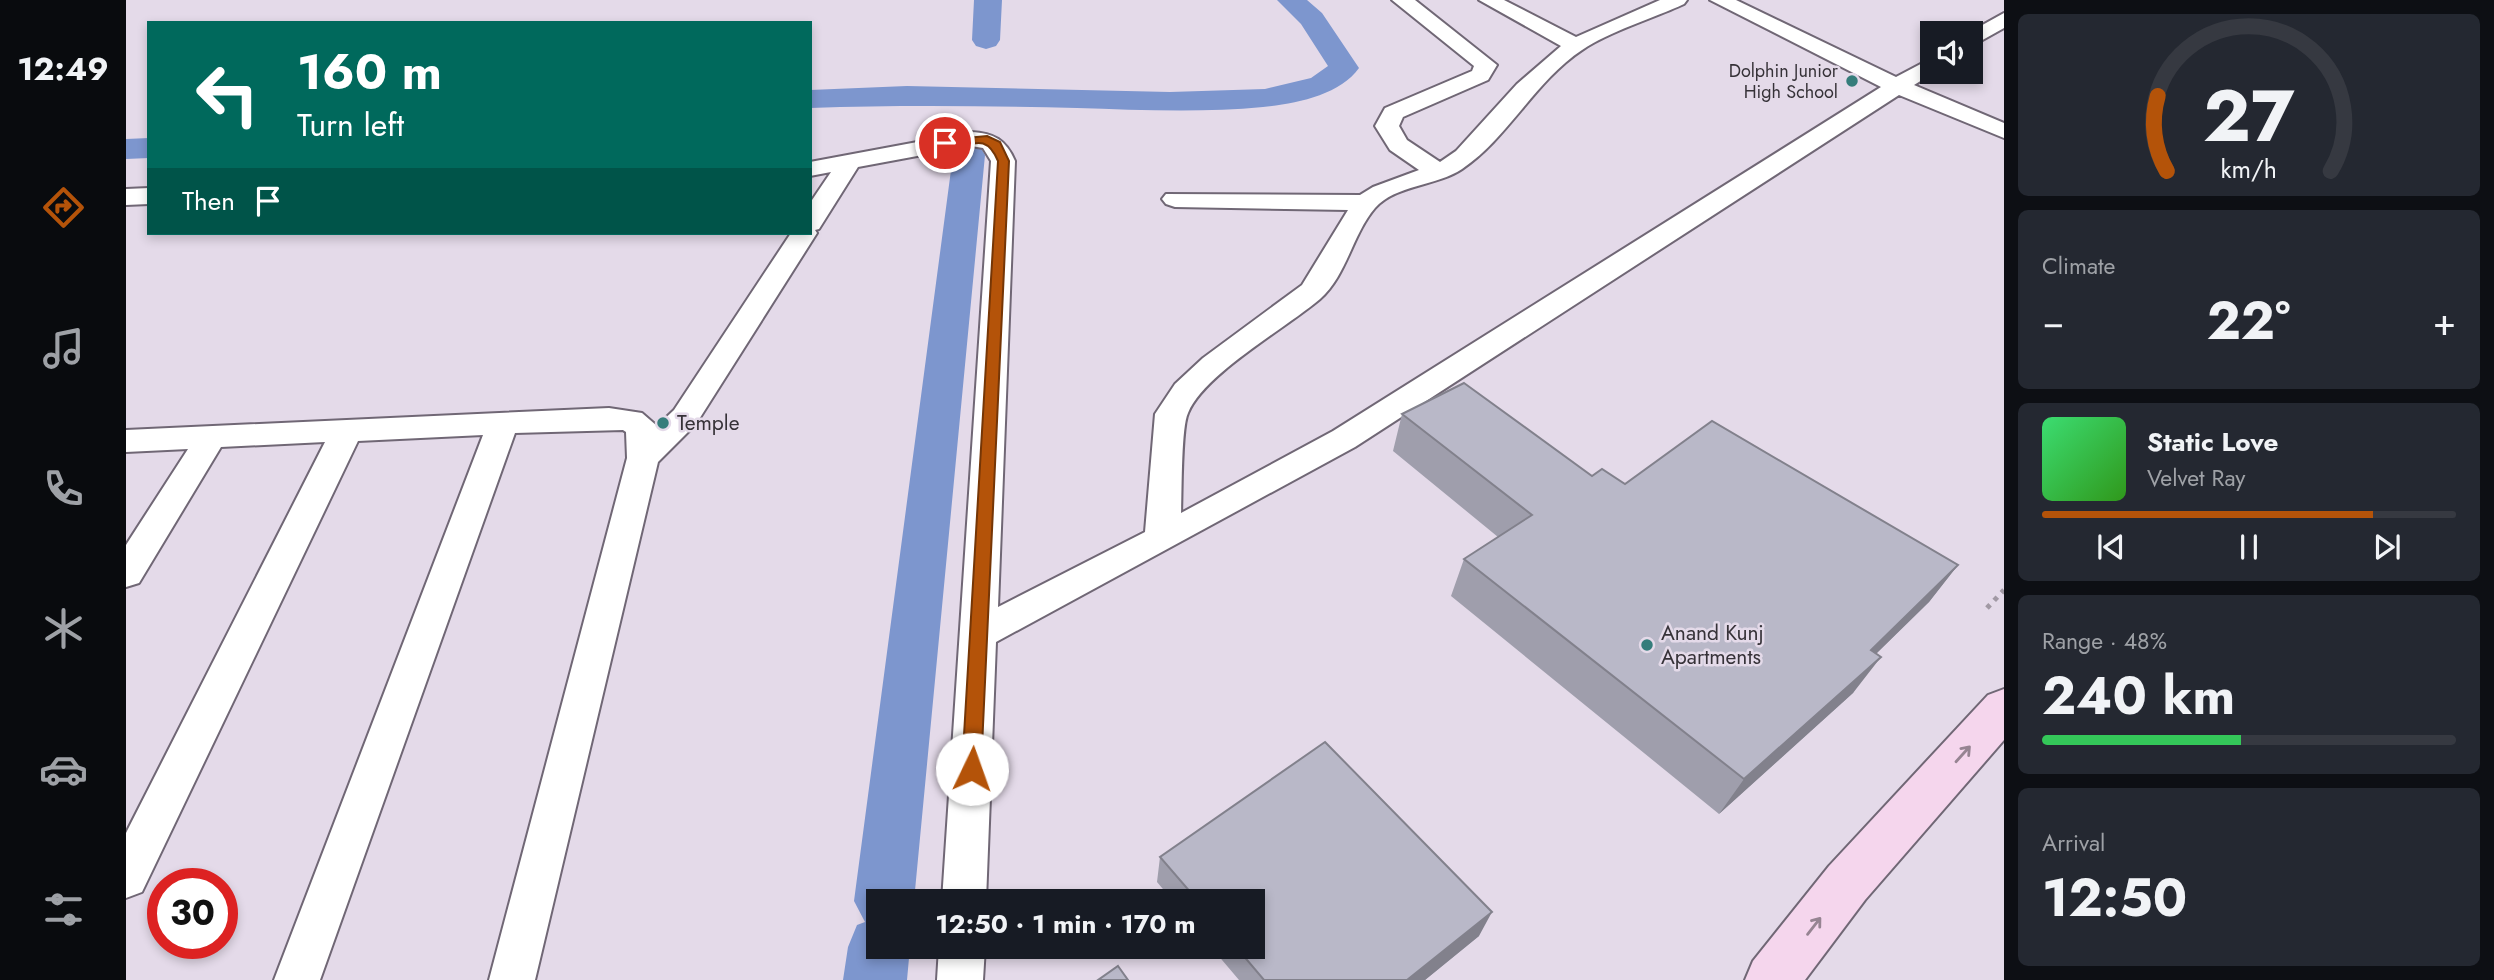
<!DOCTYPE html>
<meta charset="utf-8">
<style>
:root{--surface:#171b24;--page:#242831;--text:#f1f3f6;--muted:#9ea1a6;--line:#363941;--accent:#b45309}
body{margin:0;font-family:Jost,sans-serif;background:var(--page);color:var(--text);height:100vh;display:flex;flex-direction:column;font-size:26px;white-space:nowrap}
*{box-sizing:border-box;margin:0}
p{font-size:23px;color:var(--muted)}
.icon{flex:none;width:38px;height:38px;fill:none;stroke:currentColor;stroke-width:2;stroke-linecap:round;stroke-linejoin:round}
.map{position:relative;flex:1;overflow:hidden}
.panel{display:flex;flex-direction:column;gap:14px;padding:14px;background:#0d0f14;width:490px}
.panel>*{flex:none}
.hud{position:absolute;left:21px;top:21px;width:665px;height:214px;border-radius:0px;box-shadow:0 4px 10px #0003;background:#00695c;color:#fff;overflow:hidden}
.controls{position:absolute;left:1794px;top:21px;display:grid;gap:14px}
.controls a{display:grid;place-items:center;width:63px;height:63px;border-radius:0px;background:var(--surface);box-shadow:0 4px 10px #0003;font-size:35px}
.speed{position:absolute;left:21px;top:868px;display:flex;gap:14px;font-size:35px;font-weight:700;text-align:center}
.speed>*{display:grid;place-content:center;width:91px;height:91px;border-radius:50%;background:var(--surface);box-shadow:0 4px 10px #0003;line-height:1}
.speed .limit{border:10px solid #d22;background:#fff;color:#111}
.pin{position:absolute;display:grid;place-items:center;width:60px;height:60px;color:#fff;margin:-30px;border:4px solid #fff;border-radius:50%;box-shadow:0 2px 7px #0007}
.me{position:absolute;width:77px;margin:-38px;rotate:3deg;stroke-linejoin:round;filter:drop-shadow(0 0 5px #0008)}
.turn{display:flex;align-items:center;gap:24px;height:147px;padding:0 35px;font-size:32px}
.turn .icon{width:91px;height:91px;stroke-width:2.5}
.turn b{display:block;font-size:49px;line-height:60px}
.then{display:flex;align-items:center;height:66px;padding:0 35px;background:#0003;gap:14px;font-size:26px}
.big{font-size:52px;font-weight:700;line-height:1.1}
.panel .card{flex:1;display:flex;flex-direction:column;justify-content:center;gap:10px;min-width:0;padding:0 24px;border-radius:10px;background:var(--page)}
.panel .dial{align-items:center;gap:0}
.dial svg{height:182px;overflow:visible;fill:none;stroke:var(--line);stroke-width:7;stroke-linecap:round;text-anchor:middle}
.dial text{fill:var(--text);stroke:none}
.song{display:flex;align-items:center;gap:21px}
.cover{width:84px;height:84px;border-radius:10px;background:linear-gradient(135deg,hsl(140 70% 55%),hsl(110 70% 35%))}
.played{height:7px;border-radius:4px;background:linear-gradient(90deg,var(--accent) 80%,var(--line) 80%)}
.keys{display:flex;justify-content:space-around;direction:ltr}
.heat{display:flex;justify-content:space-between;align-items:center;font-size:38px;direction:ltr}
.charge{height:10px;border-radius:5px;background:linear-gradient(90deg,#34c759 48%,var(--line) 0)}
.trip{position:absolute;left:740px;top:889px;width:399px;height:70px;border-radius:0px;background:var(--surface);box-shadow:0 4px 10px #0003;font-weight:700;line-height:70px;text-align:center}
main{display:flex;flex:1;min-height:0}
.menu{display:flex;flex-direction:column;width:126px;justify-content:space-around;align-items:center;background:#090b0e;color:var(--muted)}
.menu .icon{width:49px;height:49px}
.menu .active{color:var(--accent)}
.menu b{font-size:32px;color:var(--text)}
.map>svg:first-child{display:block}
</style>
<main>
<nav class="menu">
<b>12:49</b>
<svg class="icon active" aria-label="directions" viewBox="0 0 24 24"><path d="M12 3l9 9-9 9-9-9zM9 14v-3h6M13 9l2 2-2 2"/></svg>
<svg class="icon" aria-label="music" viewBox="0 0 24 24"><path d="M9 18V5l10-2v13"/><circle cx="6" cy="18" r="3"/><circle cx="16" cy="16" r="3"/></svg>
<svg class="icon" aria-label="phone" viewBox="0 0 24 24"><path d="M5 4h4l2 5-3 2q2 4 5 5l2-3 5 2v4C11 20 4 13 5 4z"/></svg>
<svg class="icon" aria-label="climate" viewBox="0 0 24 24"><path d="M12 3v18M4 7l16 10M4 17L20 7"/></svg>
<svg class="icon" aria-label="car" viewBox="0 0 24 24"><path d="M5 17H2v-5l4-1 3-4h7l3 4 3 1v5h-3M9 17h6M6 11h13"/><circle cx="7" cy="17" r="2"/><circle cx="17" cy="17" r="2"/></svg>
<svg class="icon" aria-label="filters" viewBox="0 0 24 24"><path d="M4 7h16M4 17h16"/><circle cx="9" cy="7" r="2"/><circle cx="15" cy="17" r="2"/></svg>
</nav>
<div class="map">
<svg width="1878" height="980" viewBox="0 0 1878 980">
<rect width="100%" height="100%" fill="#e4dae9"/>
<g fill="none" stroke-linecap="round" stroke-linejoin="round">
<path fill="#7d96ce" fill-rule="evenodd" d="M 848,0 L 876,0 L 874,40 L 870,46 L 860,49 L 850,46 L 846,40 Z
M 1151,0 L 1181,0 L 1196,13 L 1233,68 C 1214,95 1169,104 1137,107 C 1076,113 1012,110 951,108 C 862,106 773,105 684,108 L 684,90 L 781,86 L 1044,92 L 1139,89 L 1185,78 L 1202,66 L 1175,24 Z
M 23,138 L 23,158 L 0,159 L 0,139 Z
M 843,145 L 855,148 L 859,155 L 788,901 L 752,901 L 752,947 L 784,947 L 781,980 L 717,980 L 722,947 L 731,925 L 739,922 L 728,901 L 827,155 L 831,148 Z"/>
<g stroke="#706775" stroke-width="4">
<path id="street" d="M 1266,0 L 1289,0 L 1371,65 L 1362,80 L 1277,117 L 1273,126 L 1281,140 L 1314,162 L 1330,151 L 1391,84 L 1435,46 L 1353,0 L 1378,0 L 1450,37 L 1534,0 L 1561,0 L 1558,4 C 1528,18 1482,32 1456,50 C 1409,81 1382,138 1336,169 C 1311,186 1269,185 1249,208 C 1226,235 1221,275 1194,299 C 1160,328 1078,374 1062,413 C 1055,427 1056,493 1055,513 L 1207,431 L 1755,87 L 1584,0 L 1610,0 L 1770,77 L 1806,58 L 1806,72 L 1809,72 L 1788,85 L 1878,123 L 1878,138 L 1773,95 L 1229,447 L 870,642 L 860,901 L 816,901 L 865,161 L 857,148 L 845,146 L 732,167 L 693,229 L 689,230 L 691,233 L 570,424 L 532,462 L 409,980 L 363,980 L 501,458 L 500,432 L 497,430 L 389,433 L 194,980 L 148,980 L 357,435 L 232,441 L 16,892 L 0,898 L 0,833 L 199,442 L 95,447 L 13,583 L 0,587 L 0,545 L 62,449 L 0,452 L 0,430 L 483,408 L 516,413 L 531,426 L 548,410 L 665,233 L 684,233 L 684,203 L 705,172 L 684,176 L 684,162 L 845,132 C 868,133 880,140 889,161 L 872,607 L 1019,532 L 1029,414 L 1049,384 L 1077,358 L 1176,285 L 1222,210 L 1049,207 L 1040,204 L 1036,199 L 1040,194 L 1234,195 L 1247,187 L 1293,170 L 1264,150 L 1249,126 L 1259,108 L 1346,71 L 1348,66 Z
M 1878,13 L 1878,28 L 1844,47 L 1844,33 L 1842,33 Z
M 23,188 L 23,204 L 0,205 L 0,189 Z
M 813,947 L 859,947 L 857,980 L 811,980 Z"/>
</g>
<g stroke="#706775" stroke-width="4">
<path id="secondary" d="M 1878,689 L 1878,740 L 1739,900 L 1679,980 L 1619,980 L 1627,961 L 1703,866 L 1862,695 Z"/>
</g>
<path stroke="#a199a4" stroke-width="5" stroke-dasharray="4.5 6" stroke-linecap="butt" d="M 1861,608 L 1878,590"/>
<use href="#street" fill="#fff" fill-rule="evenodd"/>
<use href="#secondary" fill="#f5d6ed" fill-rule="evenodd"/>
</g>
<path fill="#9f9eac" d="M 1276,414 L 1466,476 L 1832,565 L 1803,602 L 1751,653 L 1727,693 L 1593,814 L 1325,596 L 1338,559 L 1372,537 L 1267,451 Z
M 1034,857 L 1353,936 L 1299,980 L 1113,980 L 1085,947 L 1127,947 L 1127,901 L 1047,901 L 1031,882 Z"/>
<path fill="#82818c" d="M 1832,565 L 1803,602 L 1717,686 L 1745,650 Z
M 1755,657 L 1727,693 L 1593,814 L 1618,779 Z
M 1366,912 L 1353,936 L 1299,980 L 1281,980 Z"/>
<path fill="#b9b8c8" stroke="#82818c" stroke-width="2" d="M 1338,383 L 1466,476 L 1476,469 L 1499,484 L 1586,421 L 1832,565 L 1745,650 L 1755,657 L 1618,779 L 1338,559 L 1406,515 L 1276,414 Z
M 1199,742 L 1366,912 L 1281,980 L 1138,980 L 1110,947 L 1127,947 L 1127,901 L 1072,901 L 1034,857 Z
M 992,966 L 1002,980 L 972,980 Z"/>
<defs><path id="oneway-shaft" d="M-6 0H5M1.5-3L5.5 0L1.5 3" fill="none" stroke-width="1.6" stroke-linecap="round" stroke-linejoin="round" transform="scale(1.75)"/></defs>
<g stroke="#968492">
<use href="#oneway-shaft" transform="translate(1837 754) rotate(-48)"/>
<use href="#oneway-shaft" transform="translate(1688 926) rotate(-52)"/>
</g>
<path fill="#b45309" stroke="#753606" stroke-width="2" d="M 861,136 L 874,142 L 883,161 L 855,769 L 853,775 L 846,778 L 839,775 L 836,769 L 872,161 C 856,123 836,159 814,143 L 819,140 Z"/>
<g fill="#357d7b" stroke="#e4dae9" stroke-width="2.5">
<circle cx="1726" cy="81" r="7"/>
<circle cx="537" cy="423" r="7"/>
<circle cx="1521" cy="645" r="7"/>
</g>
<g text-anchor="middle" stroke-width="5" stroke-linejoin="round" paint-order="stroke">
<g font-size="18" fill="#363238" stroke="#e4dae9" text-anchor="end">
<text x="1712" y="77">Dolphin Junior<tspan x="1712" dy="21">High School</tspan></text>
</g>
<g font-size="21" fill="#363238" stroke="#e4dae9" text-anchor="start">
<text x="551" y="430">Temple</text>
<text x="1535" y="640">Anand Kunj<tspan x="1535" dy="24">Apartments</tspan></text>
</g>
</g>
</svg>
<div class="controls">
<a><svg class="icon" aria-label="sound" viewBox="0 0 24 24"><path d="M4 9h4l5-4v14l-5-4H4zM17 9q2 3 0 6"/></svg></a>
</div>
<div class="speed"><div class="limit">30</div></div>
<div class="pin" style="left:819px;top:143px;background:#d93025"><svg class="icon" aria-label="arrive" viewBox="0 0 24 24"><path d="M6 21V4h12l-3 4 3 4H6"/></svg></div>
<svg class="me" style="left:846px;top:769px" viewBox="-20 -20 40 40"><circle r="19" fill="#fff"/><path d="M0-13L10 11 0 6-10 11z" fill="#b45309"/></svg>
<div class="trip">12:50 · 1 min · 170 m</div>
<div class="hud">
<div class="turn"><svg class="icon" aria-label="left" viewBox="0 0 24 24"><path d="M17 20v-9H6M10 6l-5 5 5 5"/></svg><div><b>160 m</b>Turn left</div></div>
<div class="then">Then<svg class="icon" aria-label="arrive" viewBox="0 0 24 24"><path d="M6 21V4h12l-3 4 3 4H6"/></svg></div>
</div>
</div>
<section class="panel">
<div class="card dial"><svg viewBox="0 0 100 80">
<path d="M14 69A42 42 0 1 1 86 69"/>
<path d="M14 69A42 42 0 0 1 10 36" stroke="#b45309"/>
<text x="50" y="56" font-size="32" font-weight="700">27</text>
<text x="50" y="72" font-size="11">km/h</text>
</svg></div>
<div class="card"><p>Climate</p>
<div class="heat"><a>−</a><b class="big">22°</b><a>+</a></div>
</div>
<div class="card">
<div class="song"><i class="cover"></i><div><b>Static Love</b><p>Velvet Ray</p></div></div>
<div class="played"></div>
<div class="keys"><svg class="icon" aria-label="previous" viewBox="0 0 24 24"><path d="M18 5L8 12l10 7zM5 5v14"/></svg><svg class="icon" aria-label="pause" viewBox="0 0 24 24"><path d="M8 5v14M16 5v14"/></svg><svg class="icon" aria-label="next" viewBox="0 0 24 24"><path d="M6 5l10 7-10 7zM19 5v14"/></svg></div>
</div>
<div class="card"><p>Range · 48%</p><b class="big">240 km</b><div class="charge"></div></div>
<div class="card"><p>Arrival</p><b class="big">12:50</b></div>
</section>
</main>
